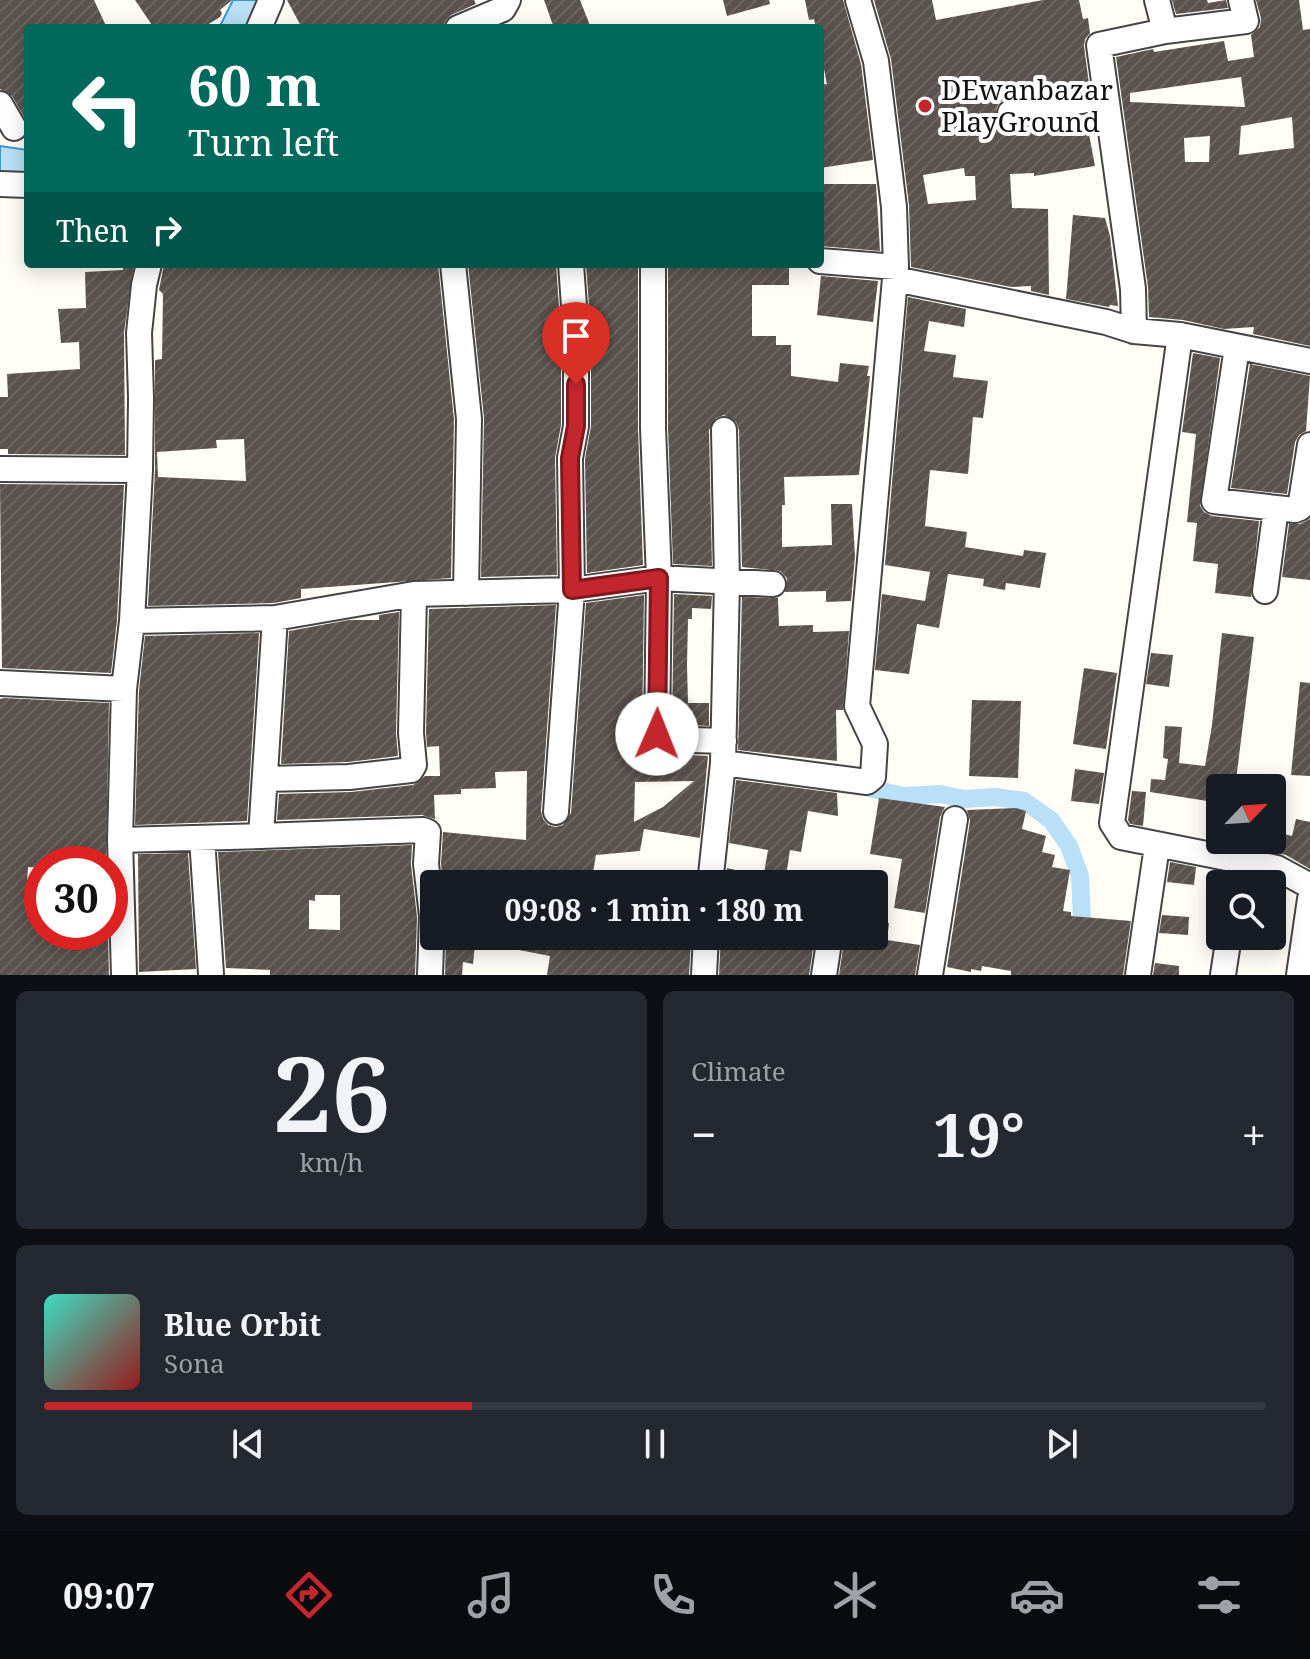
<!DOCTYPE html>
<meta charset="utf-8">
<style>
:root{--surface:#171b24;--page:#242831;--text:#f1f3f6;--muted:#9ea1a6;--line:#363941;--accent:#c4262e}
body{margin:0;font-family:"Noto Serif",serif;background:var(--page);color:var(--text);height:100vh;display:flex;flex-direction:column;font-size:30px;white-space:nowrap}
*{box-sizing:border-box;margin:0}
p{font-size:26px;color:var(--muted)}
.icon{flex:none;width:44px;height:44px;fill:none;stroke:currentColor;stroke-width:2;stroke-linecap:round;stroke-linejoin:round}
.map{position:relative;height:975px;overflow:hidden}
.side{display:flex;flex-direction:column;gap:16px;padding:16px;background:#0d0f14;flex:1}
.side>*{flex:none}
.top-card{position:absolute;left:24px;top:24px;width:800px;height:244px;border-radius:8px;box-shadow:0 4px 20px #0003;background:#00695c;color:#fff;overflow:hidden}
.needle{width:52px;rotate:65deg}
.controls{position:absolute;left:1206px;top:774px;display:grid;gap:16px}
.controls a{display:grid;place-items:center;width:80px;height:80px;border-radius:8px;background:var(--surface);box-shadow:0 4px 20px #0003;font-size:40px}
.speed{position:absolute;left:24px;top:846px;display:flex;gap:16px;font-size:40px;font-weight:700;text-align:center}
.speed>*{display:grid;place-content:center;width:104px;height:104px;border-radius:50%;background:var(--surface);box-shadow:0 4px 20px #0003;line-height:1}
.speed .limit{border:12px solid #d22;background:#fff;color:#111}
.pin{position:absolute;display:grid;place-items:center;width:68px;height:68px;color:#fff;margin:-82px -34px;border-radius:50% 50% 50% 0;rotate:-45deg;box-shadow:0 0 8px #0007}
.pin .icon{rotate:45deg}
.me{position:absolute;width:88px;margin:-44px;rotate:1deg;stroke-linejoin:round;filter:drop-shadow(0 0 6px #0008)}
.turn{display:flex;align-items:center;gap:28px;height:168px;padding:0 32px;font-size:36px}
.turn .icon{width:104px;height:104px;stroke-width:2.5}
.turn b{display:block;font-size:56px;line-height:68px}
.then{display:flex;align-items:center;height:76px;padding:0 32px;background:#0003;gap:16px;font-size:30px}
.big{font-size:60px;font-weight:700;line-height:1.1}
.side .tile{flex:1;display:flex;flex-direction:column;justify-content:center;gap:12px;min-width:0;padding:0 28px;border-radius:12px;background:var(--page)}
.side .dial{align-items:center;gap:0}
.dial b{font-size:104px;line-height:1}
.song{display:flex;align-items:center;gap:24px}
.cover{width:96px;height:96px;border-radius:12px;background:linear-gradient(135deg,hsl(170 70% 55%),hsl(0 70% 35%))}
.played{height:8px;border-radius:4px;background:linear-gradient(90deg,var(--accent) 35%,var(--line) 35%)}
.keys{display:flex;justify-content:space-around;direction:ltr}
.heat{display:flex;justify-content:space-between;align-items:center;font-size:44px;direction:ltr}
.side .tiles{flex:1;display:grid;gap:16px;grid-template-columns:1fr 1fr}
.tile:last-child{grid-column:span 2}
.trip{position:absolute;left:420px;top:870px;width:468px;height:80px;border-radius:8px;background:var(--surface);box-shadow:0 4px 20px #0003;font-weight:700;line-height:80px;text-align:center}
.tab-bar{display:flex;height:128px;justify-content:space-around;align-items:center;background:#090b0e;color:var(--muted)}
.tab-bar .icon{width:56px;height:56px}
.tab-bar .active{color:var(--accent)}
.tab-bar b{font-size:36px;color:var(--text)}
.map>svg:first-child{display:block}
</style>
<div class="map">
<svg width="1310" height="975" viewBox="0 0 1310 975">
<defs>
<pattern id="building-hatch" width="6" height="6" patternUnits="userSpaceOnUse" patternTransform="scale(2)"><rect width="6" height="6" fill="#5a524d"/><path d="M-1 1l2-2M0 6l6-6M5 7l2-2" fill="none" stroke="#6d6662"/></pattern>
</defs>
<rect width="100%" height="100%" fill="#fffdf5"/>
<path fill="#b9e0f7" stroke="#3f96cf" stroke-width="2" d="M 233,0 L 265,0 L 253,28 L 219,28 Z
M 0,146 L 28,150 L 28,179 L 0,179 Z"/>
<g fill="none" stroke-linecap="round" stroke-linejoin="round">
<path stroke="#b9e0f7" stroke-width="18" d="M 852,784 L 903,796 L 940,794 L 964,799 L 995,797 L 1024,801 L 1051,820 L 1069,846 L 1080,876 L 1082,919 L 1080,975"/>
</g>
<path fill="url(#building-hatch)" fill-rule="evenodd" d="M 0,0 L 94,0 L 107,28 L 28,28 L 28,124 L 12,96 L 0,89 Z
M 135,0 L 232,0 L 220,10 L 222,13 L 220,17 L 202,28 L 154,28 Z
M 287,0 L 474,0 L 476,4 L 451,15 L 446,20 L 443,28 L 302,28 Z
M 544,0 L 580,0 L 591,28 L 554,28 Z
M 723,0 L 769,0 L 770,4 L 727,16 Z
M 805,0 L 843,0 L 861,64 L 873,160 L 820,168 L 820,85 L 827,84 L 820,48 L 820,28 L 816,28 L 814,19 L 809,20 Z
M 874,0 L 932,0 L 936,20 L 1043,0 L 1079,0 L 1083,19 L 1088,18 L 1090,33 L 1085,39 L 1084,46 L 1089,84 L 1008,98 L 1000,102 L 996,109 L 999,123 L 1012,128 L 1094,114 L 1095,128 L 1088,129 L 1095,166 L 1034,176 L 1034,173 L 1010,174 L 1012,208 L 1048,209 L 1049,295 L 1031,291 L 1031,286 L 1011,287 L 911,267 L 909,205 L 891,59 ZM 964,168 L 965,176 L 975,176 L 976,200 L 928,204 L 923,175 Z
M 1172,0 L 1207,0 L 1208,3 L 1226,0 L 1228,8 L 1176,14 Z
M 1256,0 L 1299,0 L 1303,30 L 1310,29 L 1310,346 L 1253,334 L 1254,327 L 1224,329 L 1183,320 L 1149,317 L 1148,287 L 1116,57 L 1153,49 L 1154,52 L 1224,41 L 1228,61 L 1254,57 L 1251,35 L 1260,27 L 1261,18 ZM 1241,77 L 1245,107 L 1130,102 L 1130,93 ZM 1292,117 L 1294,148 L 1239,155 L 1241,126 ZM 1210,136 L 1209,162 L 1185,162 L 1184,138 Z
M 820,184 L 876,184 L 880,251 L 820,246 Z
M 1073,215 L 1105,218 L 1110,236 L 1118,306 L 1110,305 L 1109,307 L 1066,299 Z
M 123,264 L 134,264 L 124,332 L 125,455 L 8,454 L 8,449 L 0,449 L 0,397 L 8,397 L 7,374 L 80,369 L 79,342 L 61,343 L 58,309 L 86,308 L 85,272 L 123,270 Z
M 164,264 L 438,264 L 454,420 L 451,578 L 301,589 L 301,598 L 274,603 L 148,606 L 155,470 L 155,360 L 162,359 L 163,294 L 159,290 ZM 244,439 L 246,481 L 158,477 L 157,452 L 217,448 L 216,440 Z
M 468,264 L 556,264 L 561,335 L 561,425 L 555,458 L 557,575 L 481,577 L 484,418 Z
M 586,264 L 638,264 L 638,428 L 643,565 L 587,573 L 585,459 L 591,426 L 591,334 Z
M 668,264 L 789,264 L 789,285 L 752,285 L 752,336 L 776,336 L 776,345 L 791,345 L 791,376 L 838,382 L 840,363 L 869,366 L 867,376 L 870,376 L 859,475 L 784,477 L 785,505 L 782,505 L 782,547 L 832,545 L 831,504 L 852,504 L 855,556 L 851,601 L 826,602 L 826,591 L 785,592 L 787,578 L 780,571 L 742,567 L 739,430 L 736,422 L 724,415 L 716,418 L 709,430 L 712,566 L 673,564 L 668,428 Z
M 821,276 L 878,281 L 873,322 L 817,315 Z
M 908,297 L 966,309 L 964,327 L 929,321 L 924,351 L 956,355 L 953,377 L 988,381 L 983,418 L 973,417 L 968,474 L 930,470 L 925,526 L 967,532 L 965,547 L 1023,556 L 1024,550 L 1046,553 L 1040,588 L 1006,583 L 1005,590 L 983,586 L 984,579 L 948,574 L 939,628 L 917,624 L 909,674 L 875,670 L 882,594 L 925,601 L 930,572 L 885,565 Z
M 1193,353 L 1220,358 L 1200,506 L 1204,512 L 1212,516 L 1259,521 L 1251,597 L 1215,593 L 1218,564 L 1193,561 L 1197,523 L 1187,522 L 1196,434 L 1182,432 Z
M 1250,364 L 1310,376 L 1306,431 L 1299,435 L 1295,442 L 1287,494 L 1231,488 Z
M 0,484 L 124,485 L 117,620 L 111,673 L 2,668 Z
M 1310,519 L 1310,580 L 1282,577 L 1289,524 L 1300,524 Z
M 674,594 L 712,596 L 711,609 L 692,608 L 692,619 L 688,619 L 687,665 L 688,703 L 709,703 L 709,726 L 672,724 Z
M 644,595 L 642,735 L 645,743 L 655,753 L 708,756 L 700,838 L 644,829 L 640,851 L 596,855 L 591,884 L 443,884 L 441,864 L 443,832 L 526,840 L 527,771 L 495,772 L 496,788 L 461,789 L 461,794 L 434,795 L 435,819 L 422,815 L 277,820 L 279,794 L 351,792 L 413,785 L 425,776 L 440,776 L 439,746 L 427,747 L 426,732 L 429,609 L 556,605 L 541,811 L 543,819 L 548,825 L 556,827 L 563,825 L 571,813 L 586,603 ZM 694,781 L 663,807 L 634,822 L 635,782 Z
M 742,597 L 778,598 L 779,626 L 813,625 L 813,632 L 849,631 L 843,710 L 836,710 L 837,761 L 738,750 Z
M 399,612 L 396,733 L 398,756 L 348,762 L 281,764 L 289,631 L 349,620 L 379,620 L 379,615 Z
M 259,633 L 247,821 L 135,825 L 139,690 L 145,636 Z
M 1222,633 L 1254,637 L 1235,788 L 1220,788 L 1220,803 L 1150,792 L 1151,779 L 1165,780 L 1168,759 L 1163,758 L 1165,726 L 1182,727 L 1179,763 L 1205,766 L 1212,725 Z
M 1151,653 L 1173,655 L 1169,687 L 1146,684 Z
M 1084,668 L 1117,673 L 1106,749 L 1073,744 Z
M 1300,682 L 1310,683 L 1310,776 L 1291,775 Z
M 4,698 L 109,703 L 106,864 L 58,861 L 58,864 L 42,864 L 42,868 L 28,867 L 26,896 L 42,896 L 42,932 L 108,932 L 109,975 L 0,975 L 0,699 Z
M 972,700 L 1021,701 L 1018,778 L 969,776 Z
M 1075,769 L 1104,773 L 1099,804 L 1071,801 Z
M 736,780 L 837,793 L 838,816 L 808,811 L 801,852 L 790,850 L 786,876 L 764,873 L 768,850 L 729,843 Z
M 1132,791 L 1146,792 L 1143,826 L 1130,824 L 1128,820 Z
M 879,798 L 945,807 L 940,817 L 925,913 L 894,908 L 902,859 L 870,854 Z
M 1016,808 L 1026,811 L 1022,829 L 1046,836 L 1042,852 L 1055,855 L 1052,867 L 1070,870 L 1063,911 L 1071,912 L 1071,916 L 1131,921 L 1123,975 L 1011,975 L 1011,971 L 982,966 L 981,971 L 971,969 L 971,972 L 947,967 L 970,821 L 967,810 Z
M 1296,819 L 1310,822 L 1310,869 L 1286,855 L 1259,849 L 1261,840 L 1272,840 L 1273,831 L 1292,836 Z
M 412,845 L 411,865 L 417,917 L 415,975 L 270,975 L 270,970 L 226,968 L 218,852 ZM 315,895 L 340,895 L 340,930 L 309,929 L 309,900 L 315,901 Z
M 188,853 L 196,969 L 139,972 L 138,854 Z
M 1170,862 L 1196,867 L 1194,885 L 1167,882 Z
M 727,868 L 740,871 L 737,884 L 725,884 Z
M 1162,915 L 1189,917 L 1188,935 L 1159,933 Z
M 874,921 L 889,923 L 887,940 L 920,945 L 915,975 L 839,975 L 845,936 L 874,936 Z
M 446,936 L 476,936 L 473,964 L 463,962 L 462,975 L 445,975 Z
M 521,936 L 634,936 L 633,941 L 691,942 L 689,975 L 547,975 L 550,956 L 519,950 Z
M 721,936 L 815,936 L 809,975 L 719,975 Z
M 1155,963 L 1179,966 L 1179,975 L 1153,975 Z"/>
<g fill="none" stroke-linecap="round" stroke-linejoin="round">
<g stroke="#444" stroke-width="28">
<path id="minor" d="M 1157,0 L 1165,31
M 259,28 L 271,0
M 458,28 L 503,9 L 508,0
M 0,104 L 14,128
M 1010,113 L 1105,97
M 0,184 L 28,185
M 820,261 L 896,267
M 453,264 L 469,419 L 466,593
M 653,264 L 653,428 L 659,578 L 657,734 L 661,739 L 724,741
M 895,279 L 1106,322 L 1134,331 L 1180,335 L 1310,361
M 1134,331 L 1133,289 L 1099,45 L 1165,31 L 1246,21 L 1241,0
M 1180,335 L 1112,823 L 1121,837 L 1277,868 L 1310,886
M 1237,347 L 1214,501 L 1295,510 L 1300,508 L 1310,445
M 0,469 L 140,470
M 1265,591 L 1276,508
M 132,621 L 275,618
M 0,683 L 124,689
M 723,763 L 867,782 L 873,777 L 875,744 L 857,706 L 896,267 L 894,207 L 876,61 L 858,0
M 265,779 L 349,777 L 411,770 L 414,765 L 411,733 L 414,594
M 556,812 L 572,590 L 570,458 L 576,426 L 576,334 L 571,264
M 261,836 L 423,830 L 428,832 L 426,864 L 432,916 L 430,975
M 202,838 L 211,974
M 120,840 L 261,836 L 275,618 L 414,594 L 572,590 L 659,578 L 773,584
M 710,884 L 723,763 L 727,581 L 724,430
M 124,975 L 120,840 L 124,689 L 132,621 L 140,470 L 141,398 L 139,333 L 144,285 L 149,264
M 704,975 L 706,936
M 824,975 L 830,936
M 930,975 L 955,819
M 1138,975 L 1157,846
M 1223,975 L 1229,936
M 1299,975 L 1310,899"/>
</g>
<use href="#minor" stroke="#fff" stroke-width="24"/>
</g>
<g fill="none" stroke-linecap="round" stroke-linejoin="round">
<g stroke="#7f191e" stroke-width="20">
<path id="route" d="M 576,384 L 576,426 L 570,458 L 572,590 L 659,578 L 657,734"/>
</g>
<use href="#route" stroke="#c4262e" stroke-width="14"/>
</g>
<circle fill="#c4262e" stroke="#fff" stroke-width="3" cx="925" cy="106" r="8"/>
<g text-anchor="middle" stroke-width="8" stroke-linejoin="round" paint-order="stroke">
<g font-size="28" fill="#111" stroke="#fff" text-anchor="start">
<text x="941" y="100">DEwanbazar<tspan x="941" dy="32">PlayGround</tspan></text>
</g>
</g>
</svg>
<div class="controls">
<a><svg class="needle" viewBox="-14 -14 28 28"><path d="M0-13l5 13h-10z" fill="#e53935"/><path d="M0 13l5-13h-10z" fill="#9ea1a6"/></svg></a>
<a><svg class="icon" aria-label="search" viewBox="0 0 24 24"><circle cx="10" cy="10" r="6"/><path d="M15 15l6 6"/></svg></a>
</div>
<div class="speed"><div class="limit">30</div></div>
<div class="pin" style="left:576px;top:384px;background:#d93025"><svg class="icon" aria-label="arrive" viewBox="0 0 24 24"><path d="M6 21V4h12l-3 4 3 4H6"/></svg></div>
<svg class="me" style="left:657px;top:734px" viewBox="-20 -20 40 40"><circle r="19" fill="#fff"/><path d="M0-13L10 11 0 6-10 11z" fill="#c4262e"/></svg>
<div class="trip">09:08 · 1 min · 180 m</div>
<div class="top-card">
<div class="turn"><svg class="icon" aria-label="left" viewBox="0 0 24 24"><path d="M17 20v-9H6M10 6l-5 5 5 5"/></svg><div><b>60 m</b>Turn left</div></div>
<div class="then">Then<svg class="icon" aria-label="right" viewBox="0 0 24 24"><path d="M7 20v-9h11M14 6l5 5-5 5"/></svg></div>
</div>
</div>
<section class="side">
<div class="tiles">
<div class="tile dial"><b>26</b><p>km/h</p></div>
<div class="tile"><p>Climate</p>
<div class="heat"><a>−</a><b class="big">19°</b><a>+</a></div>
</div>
<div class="tile">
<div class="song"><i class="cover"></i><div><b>Blue Orbit</b><p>Sona</p></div></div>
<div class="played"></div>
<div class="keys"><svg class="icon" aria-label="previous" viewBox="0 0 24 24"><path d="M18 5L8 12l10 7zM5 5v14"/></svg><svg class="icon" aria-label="pause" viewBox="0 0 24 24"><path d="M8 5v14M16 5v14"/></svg><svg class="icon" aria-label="next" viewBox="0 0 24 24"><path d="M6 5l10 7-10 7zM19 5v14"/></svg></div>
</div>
</div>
</section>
<nav class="tab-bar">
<b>09:07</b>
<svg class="icon active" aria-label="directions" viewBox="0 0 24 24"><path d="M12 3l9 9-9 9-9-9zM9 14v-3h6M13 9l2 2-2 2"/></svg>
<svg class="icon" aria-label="music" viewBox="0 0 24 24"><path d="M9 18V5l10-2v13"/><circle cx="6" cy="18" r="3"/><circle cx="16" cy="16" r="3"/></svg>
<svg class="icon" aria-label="phone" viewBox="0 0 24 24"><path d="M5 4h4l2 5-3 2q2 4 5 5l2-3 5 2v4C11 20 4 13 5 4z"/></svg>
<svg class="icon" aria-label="climate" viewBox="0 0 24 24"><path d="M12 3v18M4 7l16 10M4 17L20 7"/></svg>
<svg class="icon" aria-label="car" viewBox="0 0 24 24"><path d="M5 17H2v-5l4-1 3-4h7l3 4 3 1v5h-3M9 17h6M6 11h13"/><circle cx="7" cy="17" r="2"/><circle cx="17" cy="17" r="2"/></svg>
<svg class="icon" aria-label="filters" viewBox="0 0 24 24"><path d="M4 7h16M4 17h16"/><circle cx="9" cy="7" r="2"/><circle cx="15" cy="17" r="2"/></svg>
</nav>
